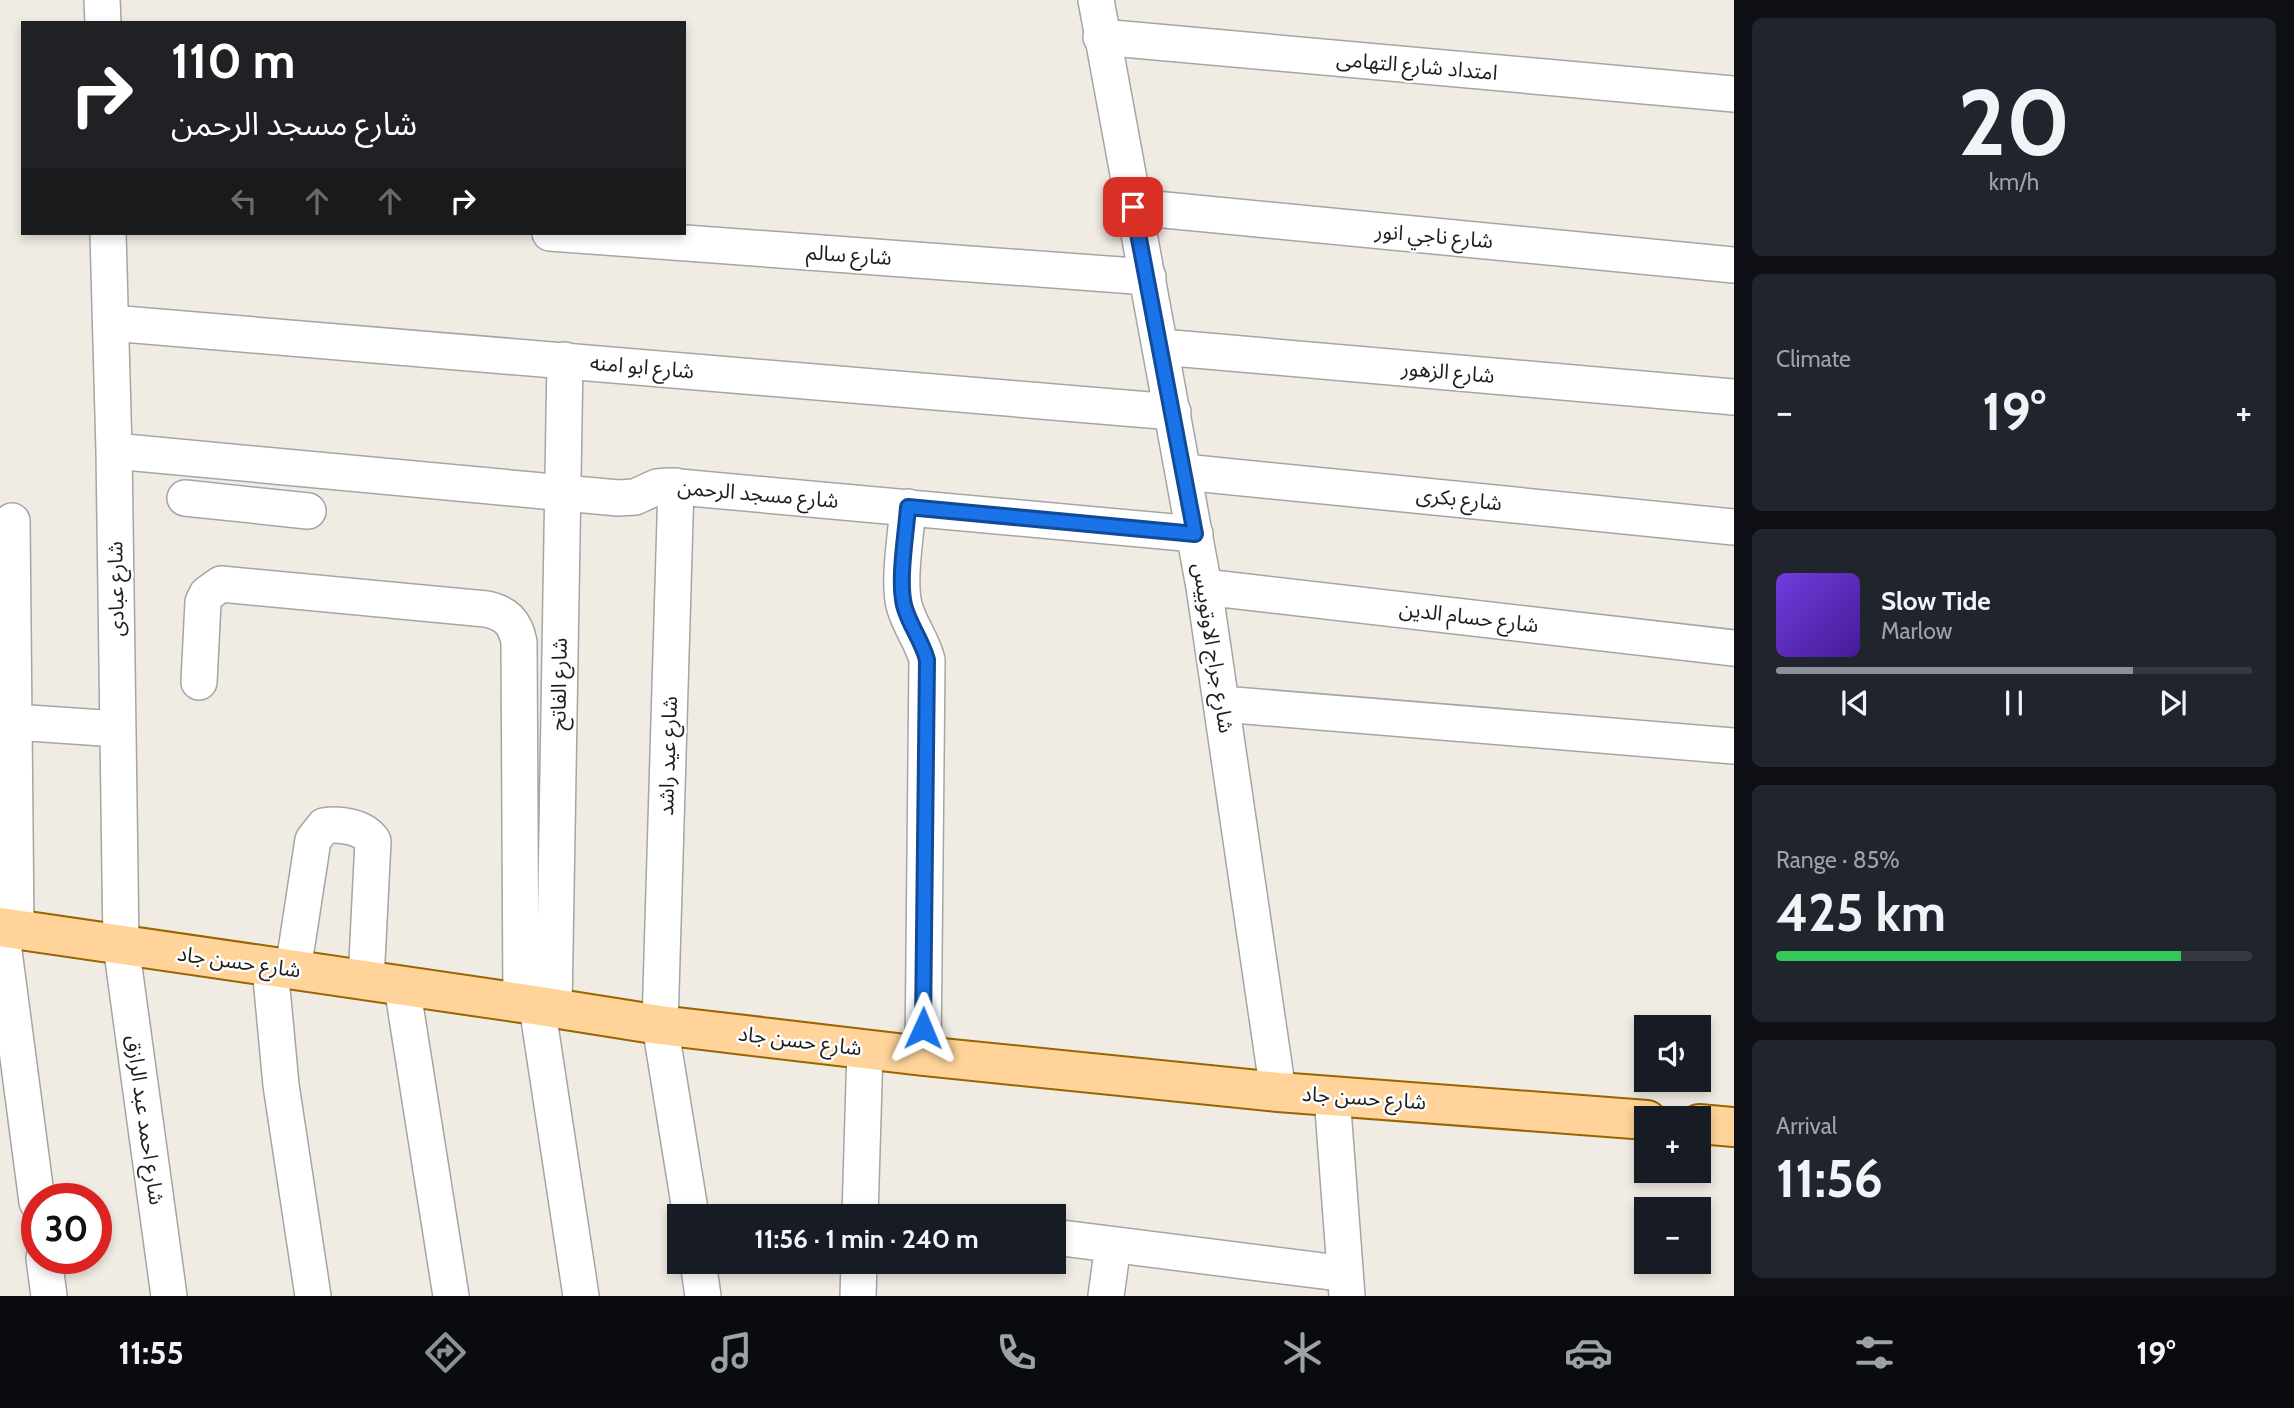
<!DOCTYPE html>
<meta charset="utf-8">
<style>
:root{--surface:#171b24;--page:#20242c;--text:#f1f3f6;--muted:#9ea1a6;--line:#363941;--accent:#8c9099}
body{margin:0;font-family:Cabin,"Noto Sans Arabic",sans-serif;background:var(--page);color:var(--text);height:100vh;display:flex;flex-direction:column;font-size:26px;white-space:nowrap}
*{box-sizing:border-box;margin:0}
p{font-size:23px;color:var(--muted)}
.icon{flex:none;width:38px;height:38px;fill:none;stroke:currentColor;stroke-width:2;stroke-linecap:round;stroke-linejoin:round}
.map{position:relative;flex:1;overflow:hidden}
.details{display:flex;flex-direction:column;gap:18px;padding:18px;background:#0d0f14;width:560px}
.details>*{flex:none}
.guide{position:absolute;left:21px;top:21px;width:665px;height:214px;border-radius:0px;box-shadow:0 4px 10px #0003;background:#202124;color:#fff;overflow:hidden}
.tools{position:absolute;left:1634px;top:1015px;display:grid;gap:14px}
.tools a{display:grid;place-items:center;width:77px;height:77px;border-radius:0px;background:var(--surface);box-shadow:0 4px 10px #0003;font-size:35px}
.speed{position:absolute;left:21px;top:1183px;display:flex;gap:14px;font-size:35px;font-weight:700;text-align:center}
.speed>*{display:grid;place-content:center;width:91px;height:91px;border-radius:50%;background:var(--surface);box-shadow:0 4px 10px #0003;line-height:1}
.speed .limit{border:10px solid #d22;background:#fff;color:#111}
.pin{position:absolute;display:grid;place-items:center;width:60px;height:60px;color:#fff;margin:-30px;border-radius:14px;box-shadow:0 4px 10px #0006}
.me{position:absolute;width:77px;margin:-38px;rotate:1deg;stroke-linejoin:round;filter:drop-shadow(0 0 5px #0008)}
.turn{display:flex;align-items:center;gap:24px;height:147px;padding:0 35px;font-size:32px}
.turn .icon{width:91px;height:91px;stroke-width:2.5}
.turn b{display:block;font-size:49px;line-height:60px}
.lanes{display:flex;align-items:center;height:66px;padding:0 35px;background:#0003;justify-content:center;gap:35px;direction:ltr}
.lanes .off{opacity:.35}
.big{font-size:52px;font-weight:700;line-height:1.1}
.details .widget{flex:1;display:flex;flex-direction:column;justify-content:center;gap:10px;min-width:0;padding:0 24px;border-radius:10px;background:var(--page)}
.details .dial{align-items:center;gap:0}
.dial b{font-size:91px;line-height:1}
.song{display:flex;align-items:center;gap:21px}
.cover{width:84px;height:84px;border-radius:10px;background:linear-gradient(135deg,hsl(260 70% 55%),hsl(260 70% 35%))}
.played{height:7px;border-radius:4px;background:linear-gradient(90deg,var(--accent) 75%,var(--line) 75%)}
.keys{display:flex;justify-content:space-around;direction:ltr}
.heat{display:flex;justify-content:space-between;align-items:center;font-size:38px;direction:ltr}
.charge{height:10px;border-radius:5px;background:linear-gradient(90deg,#34c759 85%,var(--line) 0)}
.trip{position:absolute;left:667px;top:1204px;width:399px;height:70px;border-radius:0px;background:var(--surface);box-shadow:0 4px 10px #0003;font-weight:700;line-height:70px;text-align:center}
.menu{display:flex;height:112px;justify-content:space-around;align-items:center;background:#090b0e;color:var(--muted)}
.menu .icon{width:49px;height:49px}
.menu .active{color:var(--accent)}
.menu b{font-size:32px;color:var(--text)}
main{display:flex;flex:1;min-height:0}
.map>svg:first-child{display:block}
</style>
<main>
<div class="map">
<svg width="1734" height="1296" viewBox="0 0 1734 1296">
<rect width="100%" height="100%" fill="#f0ece3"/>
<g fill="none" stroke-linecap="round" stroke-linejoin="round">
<g stroke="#a5a5a5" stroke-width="38">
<path id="minor" d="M 102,0 L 103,23
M 1096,0 L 1204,587 L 1278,1092
M 1101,37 L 1734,94
M 1134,207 L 1734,265
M 108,233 L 114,451 L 121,945 L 169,1296
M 550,233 L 1148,277
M 111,323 L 1173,412
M 1161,347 L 1734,397
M 114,451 L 618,498 L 635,497 L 657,487 L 668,486 L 1195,534
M 1184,472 L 1734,527
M 676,486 L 660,1025 L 691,1216
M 185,498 L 308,511
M 908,507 C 906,534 898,580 904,605 C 909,625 922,640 927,660 L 923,1056
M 12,521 L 16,930
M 1204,587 L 1734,648
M 199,682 L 203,602 L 207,594 L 221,584 L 486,609 C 506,613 515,622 519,642 L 521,1003
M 1222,704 L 1734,746
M 14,722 L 118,729
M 1,928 L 37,1202
M 270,967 L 281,1085 L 313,1296
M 293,970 L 313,840 L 324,826 C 340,823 364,827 373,841 L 366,981
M 402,986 L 451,1296
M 537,1006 L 581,1296
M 554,1008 L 565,360
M 1332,1096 L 1347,1296
M 860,1216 L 865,1049
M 1054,1237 L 1331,1272
M 44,1258 L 49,1296
M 698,1262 L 703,1296
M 858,1296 L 859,1262
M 1106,1296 L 1113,1245"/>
</g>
<g stroke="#986500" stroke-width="42">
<path id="major" d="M 0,927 L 521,1003 L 660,1025 L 923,1056 L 1278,1092 L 1647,1120
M 1699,1124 L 1734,1127"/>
</g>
<use href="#minor" stroke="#fff" stroke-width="35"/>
<use href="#major" stroke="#ffd399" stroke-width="38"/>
</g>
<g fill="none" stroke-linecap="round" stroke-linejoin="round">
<g stroke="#114b97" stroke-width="18">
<path id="route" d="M 923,1028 L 927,660 C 922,640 909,625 904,605 C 898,579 906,535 908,507 L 1195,534 L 1133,207"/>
</g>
<use href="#route" stroke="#1a73e8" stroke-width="12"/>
</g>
<g text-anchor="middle" stroke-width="5" stroke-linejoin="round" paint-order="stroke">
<g font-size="21" fill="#1e1e1e" stroke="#fff">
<text transform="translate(1417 66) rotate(5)" y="7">امتداد شارع التهامى</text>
<text transform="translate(1434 236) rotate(5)" y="7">شارع ناجي انور</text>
<text transform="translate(849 255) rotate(4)" y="7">شارع سالم</text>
<text transform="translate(642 367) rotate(5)" y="7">شارع ابو امنه</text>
<text transform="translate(1448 372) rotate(5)" y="7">شارع الزهور</text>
<text transform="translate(758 494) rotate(5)" y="7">شارع مسجد الرحمن</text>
<text transform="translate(1459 499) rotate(6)" y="7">شارع بكرى</text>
<text transform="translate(116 589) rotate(-91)" y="7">شارع عبادى</text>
<text transform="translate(1469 617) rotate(7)" y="7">شارع حسام الدين</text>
<text transform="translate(1213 648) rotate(81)" y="7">شارع جراج الاوتوبيس</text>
<text transform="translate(559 684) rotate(-89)" y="7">شارع الفاتح</text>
<text transform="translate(668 756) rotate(-88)" y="7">شارع عيد راشد</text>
<text transform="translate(239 962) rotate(8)" y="7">شارع حسن جاد</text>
<text transform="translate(800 1041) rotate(7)" y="7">شارع حسن جاد</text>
<text transform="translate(1364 1098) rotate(4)" y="7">شارع حسن جاد</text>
<text transform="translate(145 1120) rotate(82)" y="7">شارع احمد عبد الرازق</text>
</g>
</g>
</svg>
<div class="tools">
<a><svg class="icon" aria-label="sound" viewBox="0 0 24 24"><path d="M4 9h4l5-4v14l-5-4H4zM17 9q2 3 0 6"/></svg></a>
<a>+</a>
<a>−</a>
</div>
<div class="speed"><div class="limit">30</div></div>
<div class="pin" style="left:1133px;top:207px;background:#d93025"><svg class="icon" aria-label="arrive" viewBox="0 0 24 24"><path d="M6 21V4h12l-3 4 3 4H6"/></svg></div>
<svg class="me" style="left:923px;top:1028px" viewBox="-20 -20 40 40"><path d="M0-17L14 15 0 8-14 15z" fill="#1a73e8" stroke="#fff" stroke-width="4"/></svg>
<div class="trip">11:56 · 1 min · 240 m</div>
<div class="guide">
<div class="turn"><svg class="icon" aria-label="right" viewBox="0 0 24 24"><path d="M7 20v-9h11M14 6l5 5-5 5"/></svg><div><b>110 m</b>شارع مسجد الرحمن</div></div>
<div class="lanes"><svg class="icon off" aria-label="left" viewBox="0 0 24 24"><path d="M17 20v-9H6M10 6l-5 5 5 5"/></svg><svg class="icon off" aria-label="ahead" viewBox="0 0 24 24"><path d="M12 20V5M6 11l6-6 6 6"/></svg><svg class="icon off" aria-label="ahead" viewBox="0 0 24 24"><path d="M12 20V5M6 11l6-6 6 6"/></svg><svg class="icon" aria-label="right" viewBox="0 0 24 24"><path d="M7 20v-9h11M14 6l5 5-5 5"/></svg></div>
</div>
</div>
<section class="details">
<div class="widget dial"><b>20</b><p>km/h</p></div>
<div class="widget"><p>Climate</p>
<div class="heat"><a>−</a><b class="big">19°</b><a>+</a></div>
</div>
<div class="widget">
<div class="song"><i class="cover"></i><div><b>Slow Tide</b><p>Marlow</p></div></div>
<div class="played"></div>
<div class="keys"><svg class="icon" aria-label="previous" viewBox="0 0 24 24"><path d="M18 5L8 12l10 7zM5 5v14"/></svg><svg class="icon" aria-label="pause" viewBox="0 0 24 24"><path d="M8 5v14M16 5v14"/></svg><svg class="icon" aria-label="next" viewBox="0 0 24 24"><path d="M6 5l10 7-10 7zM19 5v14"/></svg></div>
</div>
<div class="widget"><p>Range · 85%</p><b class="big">425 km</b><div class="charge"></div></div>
<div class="widget"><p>Arrival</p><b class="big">11:56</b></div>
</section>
</main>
<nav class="menu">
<b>11:55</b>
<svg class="icon active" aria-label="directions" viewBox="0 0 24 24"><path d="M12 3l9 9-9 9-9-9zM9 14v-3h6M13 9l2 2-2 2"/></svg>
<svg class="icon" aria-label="music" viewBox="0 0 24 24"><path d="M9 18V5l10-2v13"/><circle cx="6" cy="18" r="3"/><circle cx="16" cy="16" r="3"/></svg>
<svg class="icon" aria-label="phone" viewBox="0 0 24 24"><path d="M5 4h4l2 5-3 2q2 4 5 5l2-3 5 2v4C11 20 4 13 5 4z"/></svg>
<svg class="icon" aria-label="climate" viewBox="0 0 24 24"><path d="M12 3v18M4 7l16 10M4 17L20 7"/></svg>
<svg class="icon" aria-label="car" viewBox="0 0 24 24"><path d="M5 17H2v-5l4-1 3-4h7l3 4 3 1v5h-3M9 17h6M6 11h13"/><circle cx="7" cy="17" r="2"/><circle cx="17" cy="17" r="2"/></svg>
<svg class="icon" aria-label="filters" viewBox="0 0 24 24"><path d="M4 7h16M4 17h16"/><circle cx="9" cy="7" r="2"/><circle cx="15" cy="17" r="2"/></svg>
<b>19°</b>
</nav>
